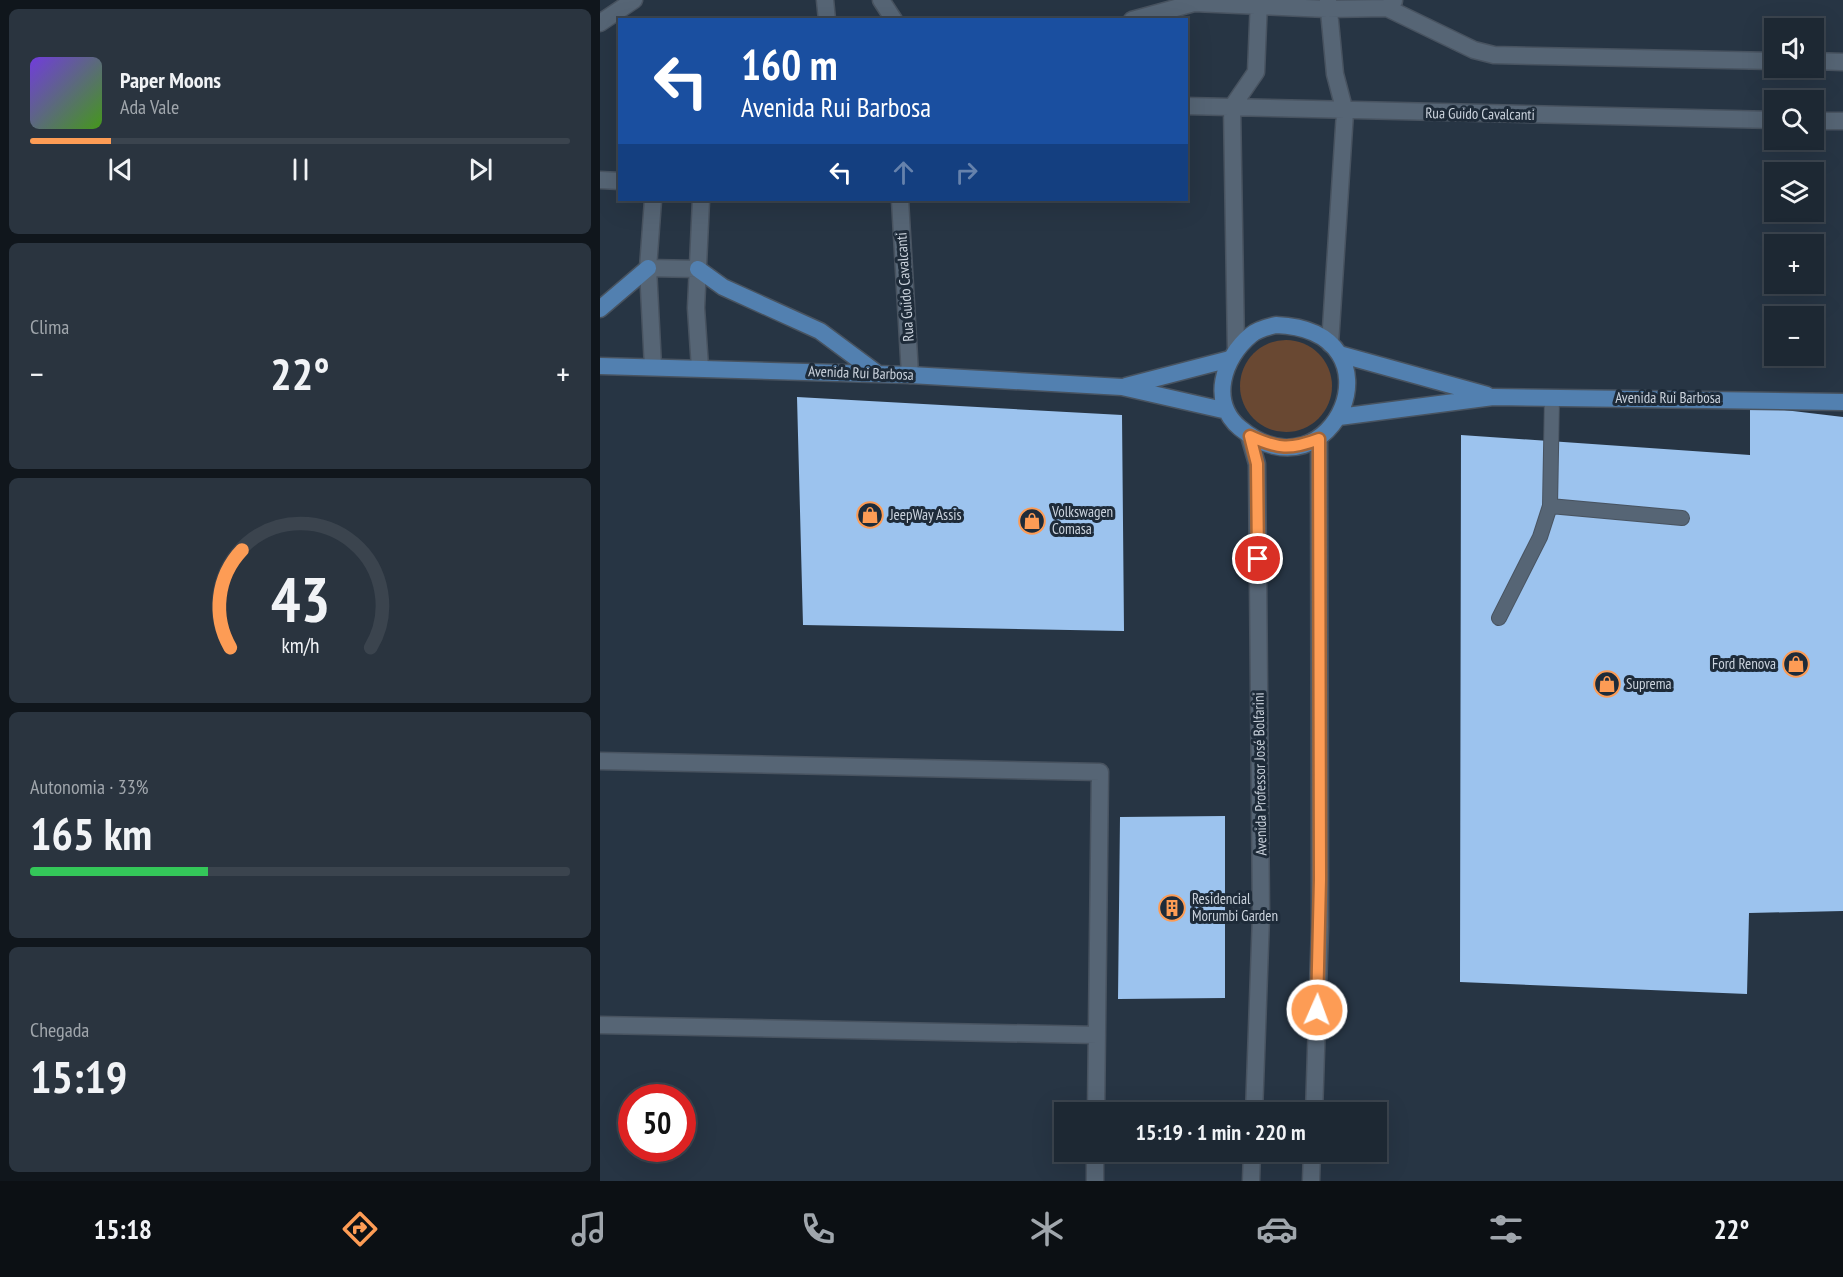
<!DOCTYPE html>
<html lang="pt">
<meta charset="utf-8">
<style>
:root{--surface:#1d2833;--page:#2a343f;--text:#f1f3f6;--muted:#a0a6ac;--line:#3b444e;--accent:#fd9c55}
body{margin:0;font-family:"PT Sans Narrow",sans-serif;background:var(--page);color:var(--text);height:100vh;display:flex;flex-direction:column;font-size:22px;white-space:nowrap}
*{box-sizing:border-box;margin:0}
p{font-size:20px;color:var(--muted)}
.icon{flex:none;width:33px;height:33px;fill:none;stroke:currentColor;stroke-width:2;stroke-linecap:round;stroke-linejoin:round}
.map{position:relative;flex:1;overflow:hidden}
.side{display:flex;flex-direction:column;gap:9px;padding:9px;background:#10161c;width:600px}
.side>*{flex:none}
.banner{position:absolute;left:18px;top:18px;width:570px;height:183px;border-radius:0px;box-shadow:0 6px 24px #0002,0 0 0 2px var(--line);background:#1a4fa0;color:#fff;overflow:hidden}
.controls{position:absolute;left:1164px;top:18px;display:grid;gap:12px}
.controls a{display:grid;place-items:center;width:60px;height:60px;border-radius:0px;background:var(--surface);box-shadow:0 6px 24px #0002,0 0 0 2px var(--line);font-size:30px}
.speed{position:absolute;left:18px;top:1084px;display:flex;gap:12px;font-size:30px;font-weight:700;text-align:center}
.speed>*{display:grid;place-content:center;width:78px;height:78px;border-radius:50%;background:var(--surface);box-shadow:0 6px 24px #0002,0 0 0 2px var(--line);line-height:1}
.speed .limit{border:9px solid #d22;background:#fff;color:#111}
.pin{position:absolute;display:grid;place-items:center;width:51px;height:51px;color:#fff;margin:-26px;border:3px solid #fff;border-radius:50%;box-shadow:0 2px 6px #0007}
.me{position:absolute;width:66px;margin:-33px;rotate:2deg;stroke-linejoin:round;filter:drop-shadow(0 0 4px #0008)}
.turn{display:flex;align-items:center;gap:21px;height:126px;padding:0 24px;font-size:27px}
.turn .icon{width:78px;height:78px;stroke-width:2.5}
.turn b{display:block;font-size:42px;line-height:51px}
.lanes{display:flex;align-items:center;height:57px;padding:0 24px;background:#0003;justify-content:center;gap:30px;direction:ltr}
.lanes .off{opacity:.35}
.big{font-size:45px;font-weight:800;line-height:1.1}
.side .widget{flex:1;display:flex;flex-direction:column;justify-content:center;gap:9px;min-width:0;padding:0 21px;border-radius:9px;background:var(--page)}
.side .dial{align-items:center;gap:0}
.dial svg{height:156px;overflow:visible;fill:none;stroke:var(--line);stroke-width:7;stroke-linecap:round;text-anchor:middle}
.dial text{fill:var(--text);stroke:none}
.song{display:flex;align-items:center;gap:18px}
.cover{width:72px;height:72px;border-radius:9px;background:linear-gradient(135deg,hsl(260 70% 55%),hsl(100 70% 35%))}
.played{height:6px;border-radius:3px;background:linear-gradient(90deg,var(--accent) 15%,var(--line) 15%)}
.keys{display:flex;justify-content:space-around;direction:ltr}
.heat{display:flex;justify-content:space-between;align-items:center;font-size:33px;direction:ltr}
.charge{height:9px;border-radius:4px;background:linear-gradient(90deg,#34c759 33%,var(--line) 0)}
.trip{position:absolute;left:454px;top:1102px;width:333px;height:60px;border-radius:0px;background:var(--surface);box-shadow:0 6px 24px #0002,0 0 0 2px var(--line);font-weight:800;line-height:60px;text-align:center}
.tab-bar{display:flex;height:96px;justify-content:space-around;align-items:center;background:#0c1014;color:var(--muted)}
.tab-bar .icon{width:42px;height:42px}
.tab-bar .current{color:var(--accent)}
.tab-bar b{font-size:27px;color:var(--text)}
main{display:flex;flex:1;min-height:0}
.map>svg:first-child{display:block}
</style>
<main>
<section class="side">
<div class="widget">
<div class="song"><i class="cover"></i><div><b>Paper Moons</b><p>Ada Vale</p></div></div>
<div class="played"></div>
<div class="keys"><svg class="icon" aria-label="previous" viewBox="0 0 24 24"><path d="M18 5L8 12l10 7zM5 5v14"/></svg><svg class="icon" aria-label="pause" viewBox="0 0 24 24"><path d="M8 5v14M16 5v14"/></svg><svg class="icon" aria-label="next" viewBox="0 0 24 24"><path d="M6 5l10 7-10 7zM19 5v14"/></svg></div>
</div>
<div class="widget"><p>Clima</p>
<div class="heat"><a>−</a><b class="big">22°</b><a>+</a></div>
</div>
<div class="widget dial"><svg viewBox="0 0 100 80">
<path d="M14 69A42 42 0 1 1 86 69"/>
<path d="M14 69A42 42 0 0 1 20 19" stroke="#fd9c55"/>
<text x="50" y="56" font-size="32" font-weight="700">43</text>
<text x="50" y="72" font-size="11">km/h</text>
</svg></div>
<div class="widget"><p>Autonomia · 33%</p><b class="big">165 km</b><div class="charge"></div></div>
<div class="widget"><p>Chegada</p><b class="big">15:19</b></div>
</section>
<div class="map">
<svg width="1243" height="1181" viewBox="0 0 1243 1181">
<rect width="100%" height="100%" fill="#273544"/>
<path fill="#694832" d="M640 386a46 46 0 1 1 92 0a46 46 0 1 1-92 0Z"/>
<path fill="#9cc3ee" d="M 197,397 L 522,415 L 524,631 L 203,625 Z
M 1150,406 L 1243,417 L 1243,911 L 1149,913 L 1147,994 L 860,982 L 861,435 L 1150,455 Z
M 625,816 L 625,998 L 518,999 L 520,817 Z"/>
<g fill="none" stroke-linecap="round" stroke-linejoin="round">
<g stroke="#485360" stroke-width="16">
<path id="service" d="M 952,397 L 950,506 L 1082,518
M 899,618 L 940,537 L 950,506"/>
</g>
<g stroke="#485360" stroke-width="19">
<path id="minor" d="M 225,0 L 227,20
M 281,0 L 294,20
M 728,0 L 735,74 L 745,112 L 730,344
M 787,8 L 874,50 L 894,55 L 1174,61
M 532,20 L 594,3 L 727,9 L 787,8 L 794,1
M 0,23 L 34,0
M 1214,61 L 1243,62
M 586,106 L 1174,120
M 1214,121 L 1243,121
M 0,180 L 20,181
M 300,200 L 310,375
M 48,268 L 98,269
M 636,349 L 632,107 L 656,72 L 659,0
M 53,367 L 48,268 L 53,200
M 100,368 L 96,308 L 101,200
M 0,761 L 500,772 L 496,1113
M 0,1025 L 497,1035
M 495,1181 L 495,1152"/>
</g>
<g stroke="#485360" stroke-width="19">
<path id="secondary" d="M 649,436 L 657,464 L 661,916 L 654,1113
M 714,1113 L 720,927 L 719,439
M 651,1181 L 652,1152
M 711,1181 L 712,1152"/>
</g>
<g stroke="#485360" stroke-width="19">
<path id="primary" d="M 98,269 L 123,287 L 220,331 L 278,374
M 0,309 L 48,268
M 676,325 C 808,330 733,505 640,428 C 609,402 623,358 651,335 C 658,329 668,327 676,325 Z
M 739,354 L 887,395
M 0,366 L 310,375 L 522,387 L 623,410
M 526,386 L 630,359
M 739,417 L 893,397 L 1243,402"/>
</g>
<use href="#service" stroke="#566575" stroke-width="14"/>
<use href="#minor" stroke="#566575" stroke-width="16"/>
<use href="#secondary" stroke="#566575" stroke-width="16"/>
<use href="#primary" stroke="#5280b0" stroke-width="16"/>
</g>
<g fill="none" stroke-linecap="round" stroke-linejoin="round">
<g stroke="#a46537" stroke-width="15">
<path id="route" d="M 658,559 L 657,464 L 650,436 C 678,449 690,450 719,439 L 720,879 L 717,1010"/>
</g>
<use href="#route" stroke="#fd9c55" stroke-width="10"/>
</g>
<defs>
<g id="shop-ring" transform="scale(1.35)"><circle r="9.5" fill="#1e2b39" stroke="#fd9c55" stroke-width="1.5"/><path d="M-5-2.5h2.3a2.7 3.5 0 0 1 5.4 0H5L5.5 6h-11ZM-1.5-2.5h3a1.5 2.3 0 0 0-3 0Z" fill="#fd9c55"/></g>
<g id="building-ring" transform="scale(1.35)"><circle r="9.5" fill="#1e2b39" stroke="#fd9c55" stroke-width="1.5"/><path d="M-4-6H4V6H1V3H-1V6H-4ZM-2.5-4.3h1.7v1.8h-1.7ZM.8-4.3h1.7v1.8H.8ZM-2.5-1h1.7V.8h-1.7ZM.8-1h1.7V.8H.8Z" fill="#fd9c55"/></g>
</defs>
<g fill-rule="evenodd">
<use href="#shop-ring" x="270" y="515"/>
<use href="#shop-ring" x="432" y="521"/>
<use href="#shop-ring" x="1196" y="664"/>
<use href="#shop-ring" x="1007" y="684"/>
<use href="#building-ring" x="572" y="908"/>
</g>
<g text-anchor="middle" stroke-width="6" stroke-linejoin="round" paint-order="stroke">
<g font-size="15" fill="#cbd3dd" stroke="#1e2b39">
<text transform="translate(880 114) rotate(1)" y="5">Rua Guido Cavalcanti</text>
<text transform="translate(305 287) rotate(-94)" y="5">Rua Guido Cavalcanti</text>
<text transform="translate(261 373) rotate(2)" y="5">Avenida Rui Barbosa</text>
<text x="1068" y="403">Avenida Rui Barbosa</text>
<text transform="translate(660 774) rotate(-91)" y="5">Avenida Professor José Bolfarini</text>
</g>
<g font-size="15" fill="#cbd3dd" stroke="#1e2b39" text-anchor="start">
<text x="452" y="517">Volkswagen<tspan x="452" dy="17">Comasa</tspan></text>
<text x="290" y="520">JeepWay Assis</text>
<text x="1176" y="669" text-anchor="end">Ford Renova</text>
<text x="1026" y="689">Suprema</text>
<text x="592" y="904">Residencial<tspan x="592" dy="17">Morumbi Garden</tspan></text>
</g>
</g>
</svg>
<div class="controls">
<a><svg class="icon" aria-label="sound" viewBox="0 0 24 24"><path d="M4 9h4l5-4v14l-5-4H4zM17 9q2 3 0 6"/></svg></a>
<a><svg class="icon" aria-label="search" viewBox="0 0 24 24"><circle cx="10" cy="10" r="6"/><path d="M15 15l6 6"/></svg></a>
<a><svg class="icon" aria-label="layers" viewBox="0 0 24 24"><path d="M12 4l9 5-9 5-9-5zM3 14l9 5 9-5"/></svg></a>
<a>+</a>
<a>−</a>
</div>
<div class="speed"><div class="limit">50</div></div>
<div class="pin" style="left:658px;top:559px;background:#d93025"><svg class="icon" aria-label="arrive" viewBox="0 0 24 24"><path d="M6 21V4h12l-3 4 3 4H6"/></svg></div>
<svg class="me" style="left:717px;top:1010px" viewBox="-20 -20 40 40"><circle r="17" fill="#fd9c55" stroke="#fff" stroke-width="3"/><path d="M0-11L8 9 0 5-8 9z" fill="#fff"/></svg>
<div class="trip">15:19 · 1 min · 220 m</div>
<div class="banner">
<div class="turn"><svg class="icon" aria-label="left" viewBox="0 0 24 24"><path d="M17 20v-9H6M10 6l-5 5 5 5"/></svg><div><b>160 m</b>Avenida Rui Barbosa</div></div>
<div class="lanes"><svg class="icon" aria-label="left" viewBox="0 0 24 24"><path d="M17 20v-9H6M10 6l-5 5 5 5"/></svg><svg class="icon off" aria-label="ahead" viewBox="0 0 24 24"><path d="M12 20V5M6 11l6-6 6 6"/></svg><svg class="icon off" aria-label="right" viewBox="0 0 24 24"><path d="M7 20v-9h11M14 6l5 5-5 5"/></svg></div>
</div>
</div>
</main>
<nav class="tab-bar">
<b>15:18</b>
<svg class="icon current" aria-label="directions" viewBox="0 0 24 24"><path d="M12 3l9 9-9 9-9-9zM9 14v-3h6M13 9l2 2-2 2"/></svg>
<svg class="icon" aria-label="music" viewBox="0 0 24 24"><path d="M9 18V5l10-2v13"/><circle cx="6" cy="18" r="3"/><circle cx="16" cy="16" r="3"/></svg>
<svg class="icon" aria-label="phone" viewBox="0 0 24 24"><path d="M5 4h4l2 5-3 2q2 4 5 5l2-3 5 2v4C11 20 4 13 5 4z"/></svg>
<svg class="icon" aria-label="climate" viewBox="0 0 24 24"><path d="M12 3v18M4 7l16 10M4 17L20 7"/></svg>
<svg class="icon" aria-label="car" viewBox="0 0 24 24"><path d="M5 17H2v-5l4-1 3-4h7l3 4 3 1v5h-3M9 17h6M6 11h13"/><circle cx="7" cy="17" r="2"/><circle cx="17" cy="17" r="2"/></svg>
<svg class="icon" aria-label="filters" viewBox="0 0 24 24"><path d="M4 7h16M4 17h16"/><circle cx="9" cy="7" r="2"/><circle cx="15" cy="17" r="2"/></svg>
<b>22°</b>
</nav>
